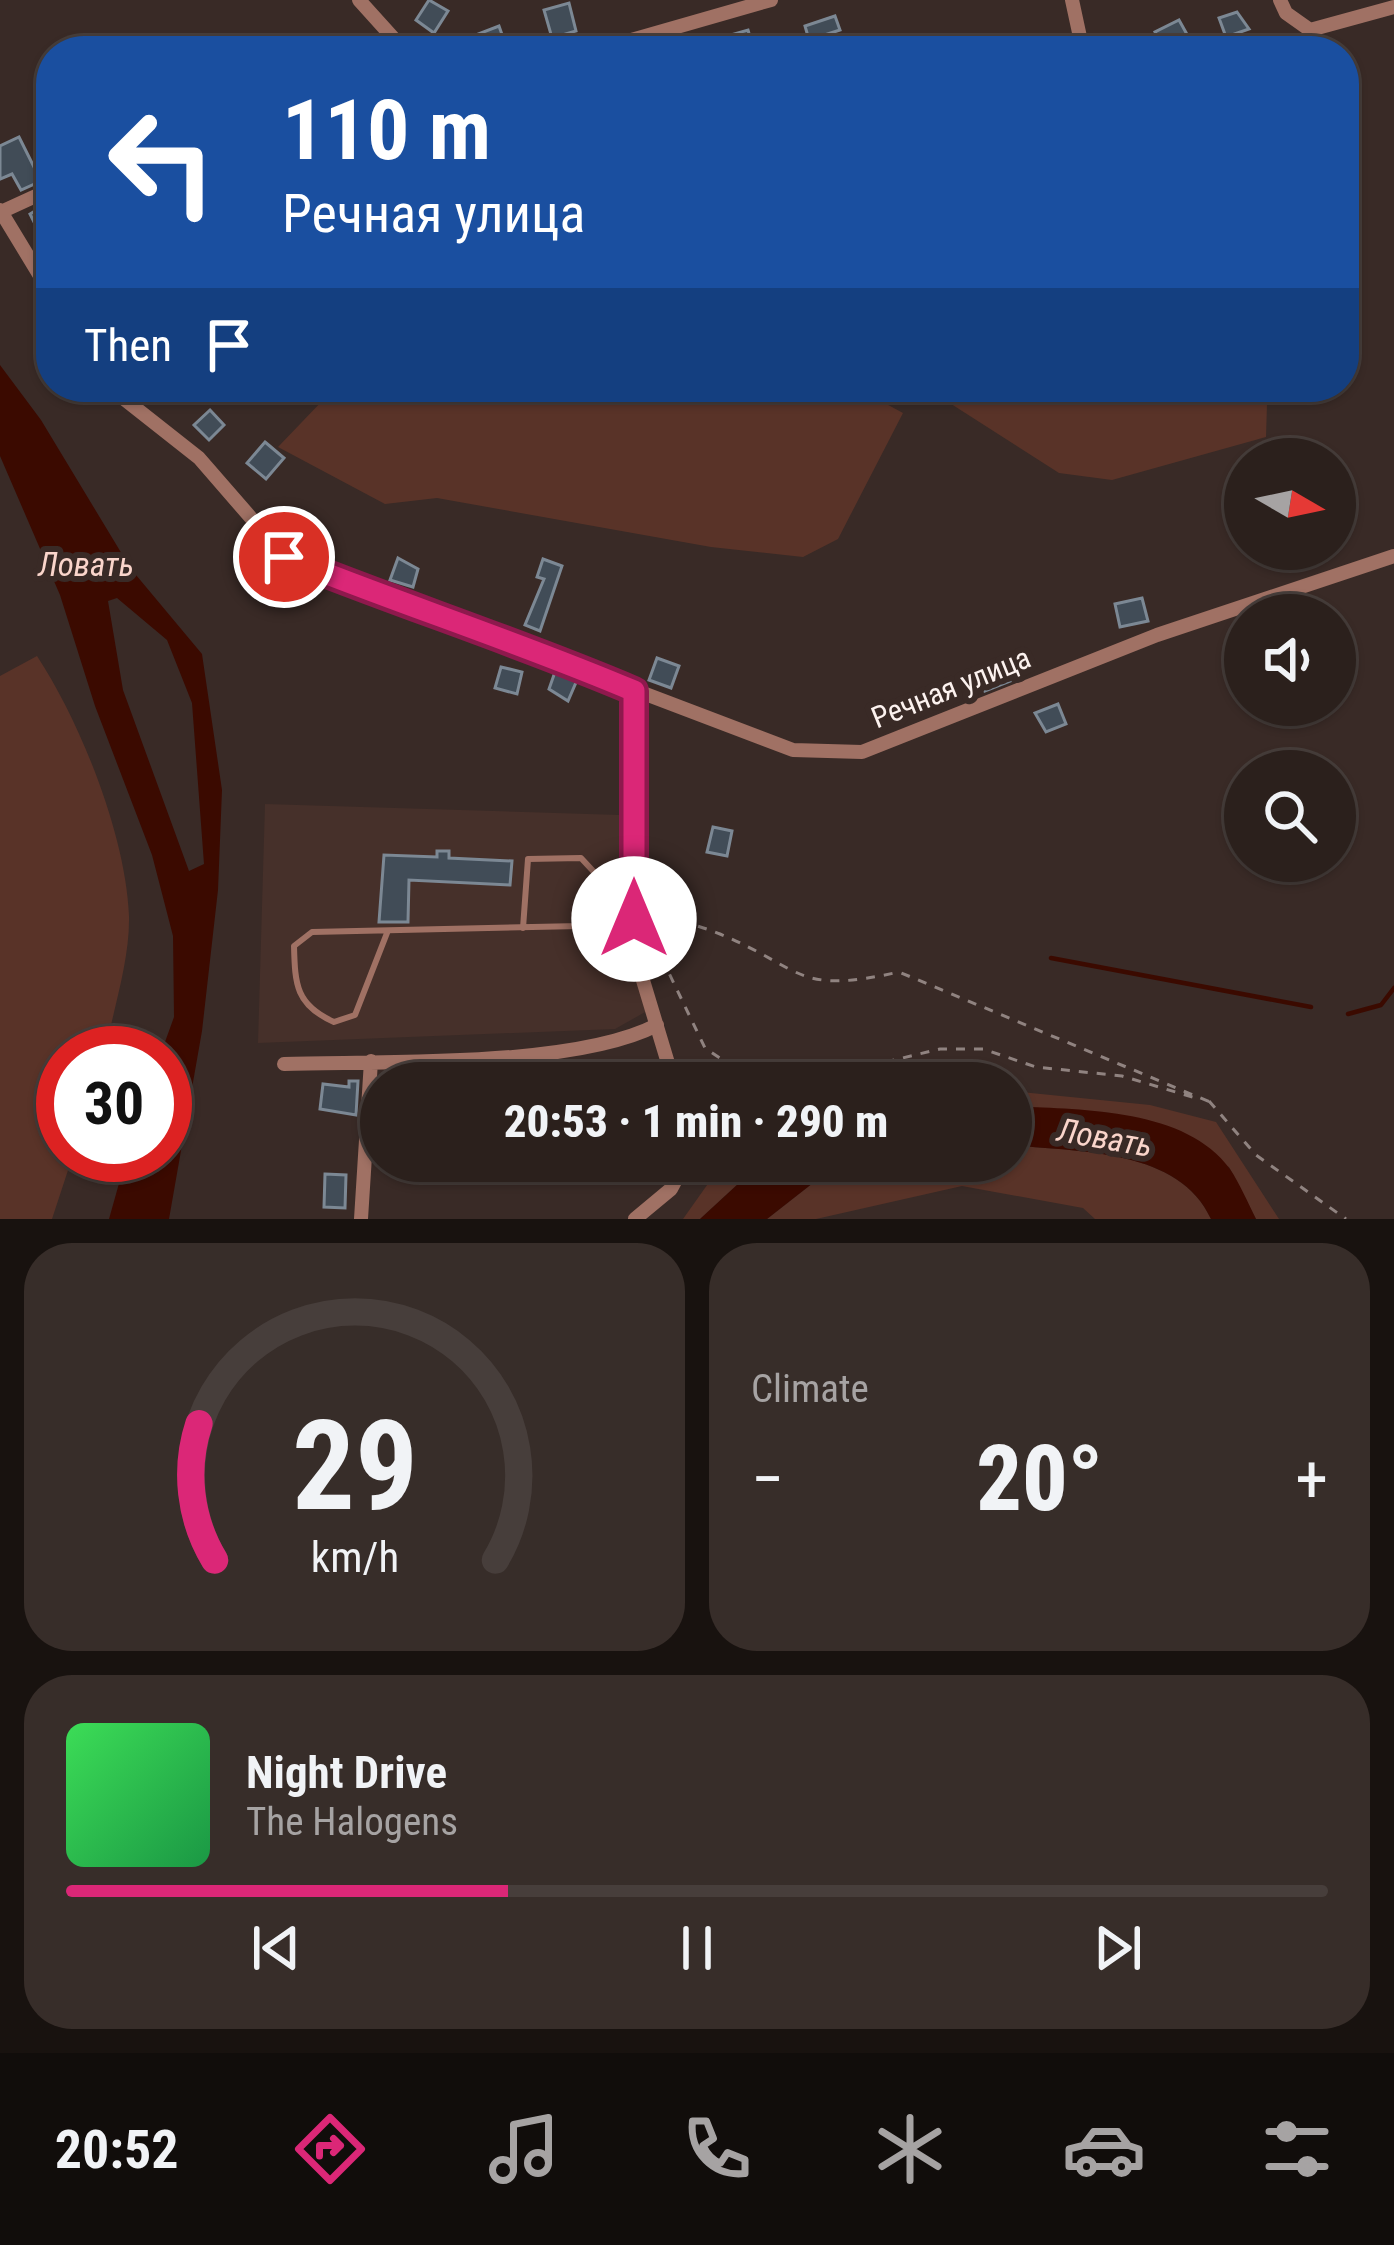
<!DOCTYPE html>
<meta charset="utf-8">
<style>
:root{--surface:#2b201c;--page:#372d29;--text:#f1f3f6;--muted:#a6a3a3;--line:#473e3b;--accent:#db2777}
body{margin:0;font-family:"Roboto Condensed",sans-serif;background:var(--page);color:var(--text);height:100vh;display:flex;flex-direction:column;font-size:45px;white-space:nowrap}
*{box-sizing:border-box;margin:0}
p{font-size:39px;color:var(--muted)}
.icon{flex:none;width:66px;height:66px;fill:none;stroke:currentColor;stroke-width:2;stroke-linecap:round;stroke-linejoin:round}
.map{position:relative;height:1219px;overflow:hidden}
.side{display:flex;flex-direction:column;gap:24px;padding:24px;background:#18120f;flex:1}
.side>*{flex:none}
.banner{position:absolute;left:36px;top:36px;width:1323px;height:366px;border-radius:48px;box-shadow:0 3px 9px #0004,0 0 0 3px var(--line);background:#1a4fa0;color:#fff;overflow:hidden}
.needle{width:78px;rotate:99deg}
.fabs{position:absolute;left:1224px;top:438px;display:grid;gap:24px}
.fabs a{display:grid;place-items:center;width:132px;height:132px;border-radius:50%;background:var(--surface);box-shadow:0 3px 9px #0004,0 0 0 3px var(--line);font-size:60px}
.speed{position:absolute;left:36px;top:1026px;display:flex;gap:24px;font-size:60px;font-weight:700;text-align:center}
.speed>*{display:grid;place-content:center;width:156px;height:156px;border-radius:50%;background:var(--surface);box-shadow:0 3px 9px #0004,0 0 0 3px var(--line);line-height:1}
.speed .limit{border:18px solid #d22;background:#fff;color:#111}
.pin{position:absolute;display:grid;place-items:center;width:102px;height:102px;color:#fff;margin:-51px;border:6px solid #fff;border-radius:50%;box-shadow:0 3px 12px #0007}
.me{position:absolute;width:132px;margin:-66px;rotate:0deg;stroke-linejoin:round;filter:drop-shadow(0 0 9px #0008)}
.turn{display:flex;align-items:center;gap:42px;height:252px;padding:0 48px;font-size:54px}
.turn .icon{width:156px;height:156px;stroke-width:2.5}
.turn b{display:block;font-size:84px;line-height:102px}
.then{display:flex;align-items:center;height:114px;padding:0 48px;background:#0003;gap:24px;font-size:45px}
.big{font-size:90px;font-weight:800;line-height:1.1}
.side .tile{flex:1;display:flex;flex-direction:column;justify-content:center;gap:18px;min-width:0;padding:0 42px;border-radius:48px;background:var(--page)}
.side .dial{align-items:center;gap:0}
.dial svg{height:312px;overflow:visible;fill:none;stroke:var(--line);stroke-width:7;stroke-linecap:round;text-anchor:middle}
.dial text{fill:var(--text);stroke:none}
.song{display:flex;align-items:center;gap:36px}
.cover{width:144px;height:144px;border-radius:18px;background:linear-gradient(135deg,hsl(130 70% 55%),hsl(140 70% 35%))}
.played{height:12px;border-radius:6px;background:linear-gradient(90deg,var(--accent) 35%,var(--line) 35%)}
.keys{display:flex;justify-content:space-around;direction:ltr}
.heat{display:flex;justify-content:space-between;align-items:center;font-size:66px;direction:ltr}
.side .tiles{flex:1;display:grid;gap:24px;grid-template-columns:1fr 1fr}
.tile:last-child{grid-column:span 2}
.trip{position:absolute;left:360px;top:1062px;width:672px;height:120px;border-radius:60px;background:var(--surface);box-shadow:0 3px 9px #0004,0 0 0 3px var(--line);font-weight:800;line-height:120px;text-align:center}
.tab-bar{display:flex;height:192px;justify-content:space-around;align-items:center;background:#110d0b;color:var(--muted)}
.tab-bar .icon{width:84px;height:84px}
.tab-bar .current{color:var(--accent)}
.tab-bar b{font-size:54px;color:var(--text)}
.map>svg:first-child{display:block}
</style>
<div class="map">
<svg width="1394" height="1219" viewBox="0 0 1394 1219">
<rect width="100%" height="100%" fill="#392a26"/>
<path fill="#46302a" d="M 265,804 L 620,815 L 622,918 L 647,1011 L 615,1029 L 258,1043 Z"/>
<path fill="#593328" d="M 386,387 L 855,387 L 903,413 L 838,539 L 803,557 L 711,547 L 437,498 L 385,504 L 278,447 L 324,399 Z
M 932,387 L 1005,387 L 1012,395 L 1054,402 L 1095,387 L 1258,387 L 1267,404 L 1266,437 L 1112,480 L 1059,473 L 934,393 Z
M 37,656 C 81,723 126,836 129,916 C 130,960 113,1010 105,1053 L 63,1053 L 63,1155 L 73,1155 L 52,1219 L 0,1219 L 0,676 Z
M 1011,1091 L 1150,1105 L 1216,1122 L 1279,1219 L 1256,1219 L 1229,1167 L 1111,1113 L 1011,1106 Z
M 1011,1145 C 1076,1152 1179,1148 1211,1219 L 1095,1219 L 1083,1208 L 962,1186 L 816,1219 L 767,1219 L 841,1161 L 1011,1161 Z
M 717,1171 L 727,1171 L 740,1182 L 700,1219 L 683,1219 Z"/>
<path fill="#3b0a00" fill-rule="evenodd" d="M 0,365 L 41,420 L 131,569 L 202,654 L 222,790 L 218,890 L 202,1031 L 169,1219 L 109,1219 L 127,1155 L 165,1155 L 165,1053 L 161,1053 L 174,1017 L 173,936 L 152,855 L 95,706 L 60,595 L 0,456 ZM 117,598 L 167,640 L 192,703 L 204,864 L 189,871 L 123,690 L 108,601 Z
M 1011,1106 C 1079,1110 1185,1107 1230,1169 C 1240,1184 1248,1203 1256,1219 L 1211,1219 C 1179,1148 1076,1152 1011,1145 Z
M 763,1161 L 841,1161 L 767,1219 L 700,1219 Z"/>
<g fill="none" stroke-linecap="round" stroke-linejoin="round">
<path stroke="#3b0a00" stroke-width="4.5" d="M 1051,958 L 1311,1007
M 1348,1014 L 1381,1005 L 1394,988"/>
</g>
<path fill="#414c57" stroke="#7c8894" stroke-width="3" d="M 429,0 L 448,11 L 434,33 L 416,20 Z
M 569,3 L 576,31 L 552,38 L 544,10 Z
M 1237,12 L 1249,29 L 1226,37 L 1219,18 Z
M 835,16 L 840,30 L 809,40 L 805,26 Z
M 1179,20 L 1189,38 L 1165,51 L 1155,32 Z
M 499,26 L 506,46 L 485,51 L 478,34 Z
M 748,30 L 754,51 L 724,51 L 720,38 Z
M 19,137 L 41,181 L 21,190 L 12,174 L 0,179 L 0,146 Z
M 51,201 L 51,233 L 42,238 L 30,214 Z
M 210,410 L 224,425 L 209,440 L 194,425 Z
M 265,442 L 284,458 L 266,479 L 247,463 Z
M 398,558 L 418,569 L 413,587 L 390,580 Z
M 543,559 L 562,566 L 540,631 L 525,625 L 544,579 L 537,577 Z
M 1142,598 L 1148,621 L 1120,627 L 1115,604 Z
M 657,658 L 679,666 L 671,688 L 649,680 Z
M 1005,664 L 1010,681 L 985,691 L 980,671 Z
M 501,667 L 522,672 L 517,694 L 495,688 Z
M 555,672 L 577,680 L 568,701 L 549,689 Z
M 1058,704 L 1066,724 L 1046,732 L 1035,713 Z
M 713,827 L 732,831 L 727,856 L 707,852 Z
M 437,851 L 449,851 L 449,858 L 512,861 L 510,885 L 409,880 L 408,922 L 379,922 L 384,855 L 437,857 Z
M 349,1081 L 358,1081 L 356,1115 L 320,1109 L 323,1084 L 349,1087 Z
M 325,1174 L 346,1175 L 345,1208 L 324,1207 Z"/>
<g fill="none" stroke-linecap="round" stroke-linejoin="round">
<path stroke="#908380" stroke-width="3" stroke-dasharray="9 9" stroke-linecap="butt" d="M 647,909 C 670,920 696,924 720,934 C 806,970 795,995 899,972 L 1210,1102
M 654,942 L 705,1048 L 757,1083
M 798,1083 L 940,1049 L 983,1049 L 1036,1067 L 1122,1076 L 1199,1099
M 1209,1101 L 1256,1155 L 1346,1219"/>
<path stroke="#a07164" stroke-width="6" d="M 523,928 L 528,859 L 581,858 L 594,872 L 597,923
M 387,933 L 355,1015 L 334,1022 C 296,1005 295,985 294,946 L 312,932 L 580,926 L 635,919"/>
<path stroke="#a07164" stroke-width="14" d="M 359,0 L 405,51
M 1072,0 L 1083,51
M 1280,0 L 1286,13 L 1310,30 L 1394,7
M 593,51 L 771,0
M 0,210 L 51,294
M 1,212 L 51,189
M 109,387 L 199,458 L 285,557 L 793,750 L 862,752 L 1157,635 L 1394,556
M 634,690 L 635,919 L 642,977 L 674,1083
M 284,1064 C 382,1061 574,1068 657,1025
M 361,1219 L 371,1061
M 635,1219 L 671,1189 L 686,1161"/>
</g>
<g fill="none" stroke-linecap="round" stroke-linejoin="round">
<g stroke="#8e194d" stroke-width="30">
<path id="route" d="M 284,557 C 400,604 519,642 634,691 L 634,919"/>
</g>
<use href="#route" stroke="#db2777" stroke-width="21"/>
</g>
<g text-anchor="middle" stroke-width="12" stroke-linejoin="round" paint-order="stroke">
<g font-size="30" fill="#fcf2ef" stroke="#392a26">
<text transform="translate(951 688) rotate(-22)" y="10">Речная улица</text>
</g>
<g font-size="33" font-style="italic" fill="#fad5cb" stroke="#392a26">
<text x="86" y="576">Ловать</text>
<text transform="translate(1105 1137) rotate(10)" y="12">Ловать</text>
</g>
</g>
</svg>
<div class="fabs">
<a><svg class="needle" viewBox="-14 -14 28 28"><path d="M0-13l5 13h-10z" fill="#e53935"/><path d="M0 13l5-13h-10z" fill="#a6a3a3"/></svg></a>
<a><svg class="icon" aria-label="sound" viewBox="0 0 24 24"><path d="M4 9h4l5-4v14l-5-4H4zM17 9q2 3 0 6"/></svg></a>
<a><svg class="icon" aria-label="search" viewBox="0 0 24 24"><circle cx="10" cy="10" r="6"/><path d="M15 15l6 6"/></svg></a>
</div>
<div class="speed"><div class="limit">30</div></div>
<div class="pin" style="left:284px;top:557px;background:#d93025"><svg class="icon" aria-label="arrive" viewBox="0 0 24 24"><path d="M6 21V4h12l-3 4 3 4H6"/></svg></div>
<svg class="me" style="left:634px;top:919px" viewBox="-20 -20 40 40"><circle r="19" fill="#fff"/><path d="M0-13L10 11 0 6-10 11z" fill="#db2777"/></svg>
<div class="trip">20:53 · 1 min · 290 m</div>
<div class="banner">
<div class="turn"><svg class="icon" aria-label="left" viewBox="0 0 24 24"><path d="M17 20v-9H6M10 6l-5 5 5 5"/></svg><div><b>110 m</b>Речная улица</div></div>
<div class="then">Then<svg class="icon" aria-label="arrive" viewBox="0 0 24 24"><path d="M6 21V4h12l-3 4 3 4H6"/></svg></div>
</div>
</div>
<section class="side">
<div class="tiles">
<div class="tile dial"><svg viewBox="0 0 100 80">
<path d="M14 69A42 42 0 1 1 86 69"/>
<path d="M14 69A42 42 0 0 1 10 34" stroke="#db2777"/>
<text x="50" y="56" font-size="32" font-weight="700">29</text>
<text x="50" y="72" font-size="11">km/h</text>
</svg></div>
<div class="tile"><p>Climate</p>
<div class="heat"><a>−</a><b class="big">20°</b><a>+</a></div>
</div>
<div class="tile">
<div class="song"><i class="cover"></i><div><b>Night Drive</b><p>The Halogens</p></div></div>
<div class="played"></div>
<div class="keys"><svg class="icon" aria-label="previous" viewBox="0 0 24 24"><path d="M18 5L8 12l10 7zM5 5v14"/></svg><svg class="icon" aria-label="pause" viewBox="0 0 24 24"><path d="M8 5v14M16 5v14"/></svg><svg class="icon" aria-label="next" viewBox="0 0 24 24"><path d="M6 5l10 7-10 7zM19 5v14"/></svg></div>
</div>
</div>
</section>
<nav class="tab-bar">
<b>20:52</b>
<svg class="icon current" aria-label="directions" viewBox="0 0 24 24"><path d="M12 3l9 9-9 9-9-9zM9 14v-3h6M13 9l2 2-2 2"/></svg>
<svg class="icon" aria-label="music" viewBox="0 0 24 24"><path d="M9 18V5l10-2v13"/><circle cx="6" cy="18" r="3"/><circle cx="16" cy="16" r="3"/></svg>
<svg class="icon" aria-label="phone" viewBox="0 0 24 24"><path d="M5 4h4l2 5-3 2q2 4 5 5l2-3 5 2v4C11 20 4 13 5 4z"/></svg>
<svg class="icon" aria-label="climate" viewBox="0 0 24 24"><path d="M12 3v18M4 7l16 10M4 17L20 7"/></svg>
<svg class="icon" aria-label="car" viewBox="0 0 24 24"><path d="M5 17H2v-5l4-1 3-4h7l3 4 3 1v5h-3M9 17h6M6 11h13"/><circle cx="7" cy="17" r="2"/><circle cx="17" cy="17" r="2"/></svg>
<svg class="icon" aria-label="filters" viewBox="0 0 24 24"><path d="M4 7h16M4 17h16"/><circle cx="9" cy="7" r="2"/><circle cx="15" cy="17" r="2"/></svg>
</nav>
